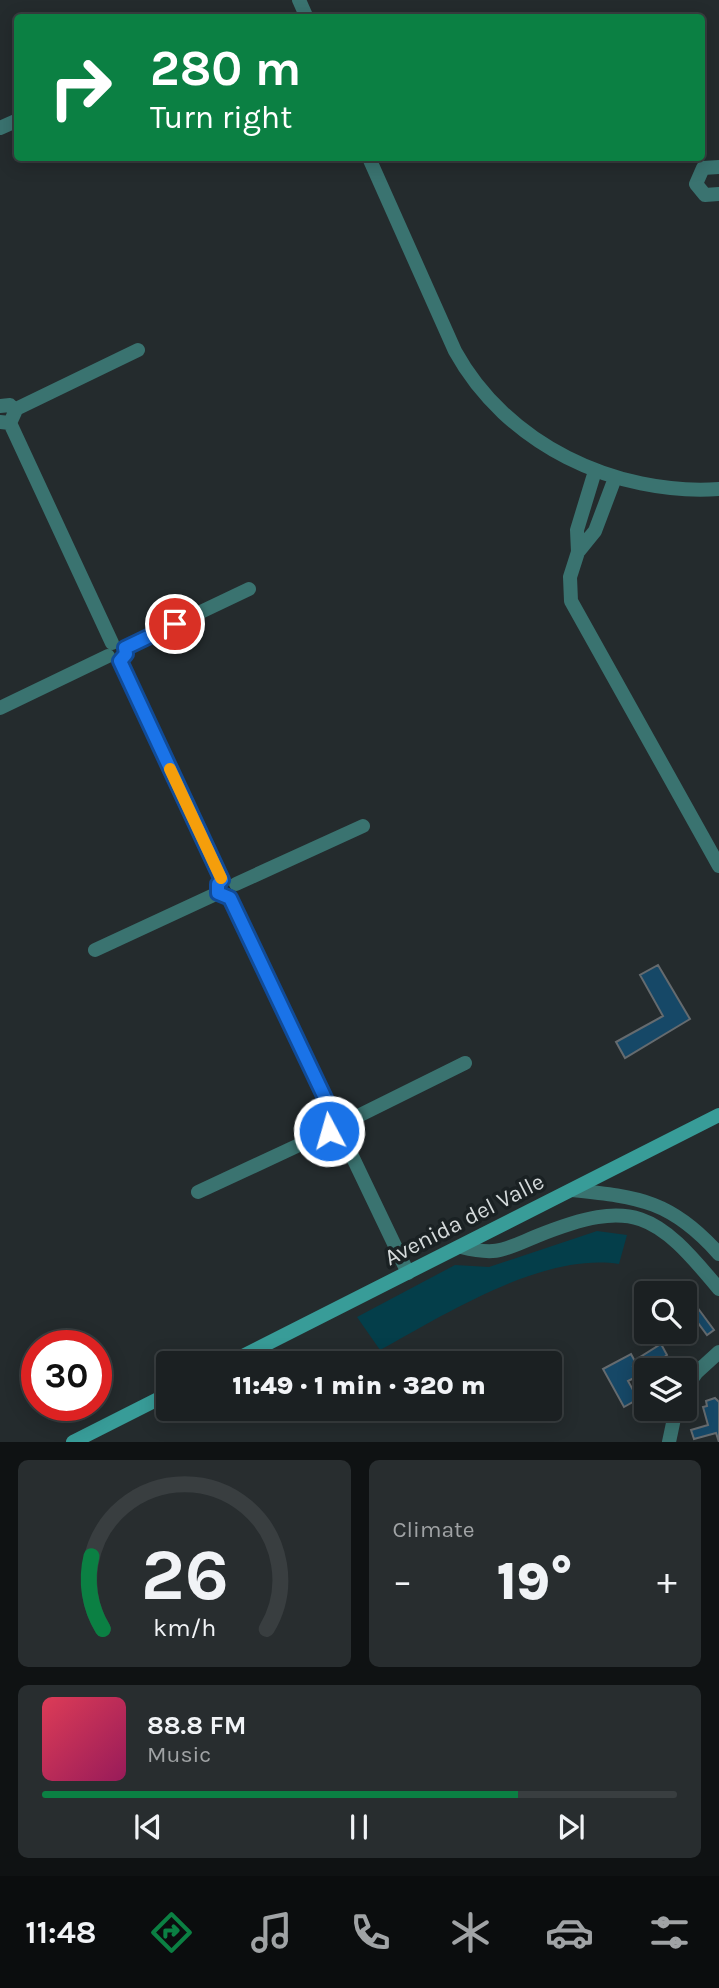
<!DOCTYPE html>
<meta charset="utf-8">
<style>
:root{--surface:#1b2022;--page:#282d2f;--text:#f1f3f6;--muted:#a0a3a5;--line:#393e40;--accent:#0b8043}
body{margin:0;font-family:Karla,sans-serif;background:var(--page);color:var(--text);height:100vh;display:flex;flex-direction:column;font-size:26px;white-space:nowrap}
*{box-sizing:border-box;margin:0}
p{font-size:23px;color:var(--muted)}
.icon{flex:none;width:38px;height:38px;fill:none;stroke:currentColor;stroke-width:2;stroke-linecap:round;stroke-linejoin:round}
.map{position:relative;height:1442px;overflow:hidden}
.details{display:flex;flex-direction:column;gap:18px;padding:18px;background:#0f1213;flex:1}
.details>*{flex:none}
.hud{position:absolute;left:14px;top:14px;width:691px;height:147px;border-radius:7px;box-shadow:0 4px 18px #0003,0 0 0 2px var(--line);background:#0b8043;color:#fff;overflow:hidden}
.fabs{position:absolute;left:634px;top:1281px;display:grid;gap:14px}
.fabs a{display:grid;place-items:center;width:63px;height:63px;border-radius:7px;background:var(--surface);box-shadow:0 4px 18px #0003,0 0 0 2px var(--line);font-size:35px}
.speed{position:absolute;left:21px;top:1330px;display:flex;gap:14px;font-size:35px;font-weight:700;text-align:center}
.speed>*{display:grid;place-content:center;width:91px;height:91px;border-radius:50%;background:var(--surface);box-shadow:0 4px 18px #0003,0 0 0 2px var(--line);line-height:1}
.speed .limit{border:10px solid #d22;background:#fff;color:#111}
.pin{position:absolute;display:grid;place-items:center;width:60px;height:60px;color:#fff;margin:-30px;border:4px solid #fff;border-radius:50%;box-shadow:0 2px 7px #0007}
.me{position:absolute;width:77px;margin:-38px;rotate:354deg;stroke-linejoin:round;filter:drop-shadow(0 0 5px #0008)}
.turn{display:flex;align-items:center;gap:24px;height:147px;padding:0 21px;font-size:32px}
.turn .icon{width:91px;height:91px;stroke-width:2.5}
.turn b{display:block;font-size:49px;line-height:60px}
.big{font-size:52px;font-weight:800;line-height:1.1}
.details .tile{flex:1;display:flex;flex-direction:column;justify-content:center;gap:10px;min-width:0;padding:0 24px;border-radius:10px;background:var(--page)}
.details .dial{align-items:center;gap:0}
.dial svg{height:182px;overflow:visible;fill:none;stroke:var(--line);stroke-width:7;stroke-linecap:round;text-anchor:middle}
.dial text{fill:var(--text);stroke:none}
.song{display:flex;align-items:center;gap:21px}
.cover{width:84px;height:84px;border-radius:10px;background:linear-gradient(135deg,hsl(350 70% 55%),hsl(330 70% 35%))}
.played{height:7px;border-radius:4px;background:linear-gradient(90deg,var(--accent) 75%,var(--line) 75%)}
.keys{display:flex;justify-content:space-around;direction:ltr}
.heat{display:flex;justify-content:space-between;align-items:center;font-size:38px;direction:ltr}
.details .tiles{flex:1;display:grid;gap:18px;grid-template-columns:1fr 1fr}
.tile:last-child{grid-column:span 2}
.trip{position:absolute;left:156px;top:1351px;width:406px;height:70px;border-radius:7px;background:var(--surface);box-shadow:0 4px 18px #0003,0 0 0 2px var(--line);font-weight:800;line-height:70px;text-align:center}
.dock{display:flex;height:112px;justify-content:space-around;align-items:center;background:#0b0d0e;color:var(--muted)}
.dock .icon{width:49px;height:49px}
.dock .active{color:var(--accent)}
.dock b{font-size:32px;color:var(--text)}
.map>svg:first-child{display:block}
</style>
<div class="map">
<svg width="719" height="1442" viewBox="0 0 719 1442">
<rect width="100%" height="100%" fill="#242b2d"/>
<path fill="#043e4a" d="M 597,1231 L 627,1235 L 619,1264 C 543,1252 446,1314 380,1350 L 357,1317 L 455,1265 L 489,1267 Z"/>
<path fill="#164867" stroke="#656b6f" stroke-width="2" d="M 658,965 L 690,1019 L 625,1058 L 616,1042 L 663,1016 L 640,975 Z
M 697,1307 L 714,1330 L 707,1335 L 690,1312 Z
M 661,1344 L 667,1355 L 663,1358 L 665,1362 L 646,1370 L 642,1376 L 637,1359 Z
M 631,1354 L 637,1365 L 633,1367 L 638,1376 L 628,1381 L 638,1399 L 624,1407 L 603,1369 Z
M 715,1398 L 719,1402 L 719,1442 L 716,1433 L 694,1439 L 691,1430 L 708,1425 L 703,1407 L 707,1406 L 706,1401 Z"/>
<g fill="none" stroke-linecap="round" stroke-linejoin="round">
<path stroke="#3a7370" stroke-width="14" d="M 299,0 L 307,18
M 0,128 L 18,120
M 369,158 L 455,351 C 506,444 615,496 719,489
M 719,167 L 703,168 L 696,184 L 705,195 L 719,194
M 0,406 L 10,405 L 15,412 L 10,423 L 0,422
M 14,410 L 138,350
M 10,423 L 112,643
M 615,478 L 595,531 L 578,552 L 570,577 L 571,601 L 719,866
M 578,552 L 577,530 L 595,471
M 125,648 L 249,589
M 120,661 L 222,880
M 0,708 L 108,656
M 236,884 L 363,826
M 230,898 L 334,1117
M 95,950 L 218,893
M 346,1122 L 465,1063
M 342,1135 L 408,1273
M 572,1190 C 640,1197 672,1201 719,1254
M 198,1192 L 329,1131
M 461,1247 C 497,1256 503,1250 537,1236 C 634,1197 656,1213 719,1289
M 684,1390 L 697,1372 L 719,1352
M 669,1442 L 676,1409"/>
<path stroke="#389c98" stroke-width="14" d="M 229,1363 L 719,1115
M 73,1442 L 168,1394"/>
</g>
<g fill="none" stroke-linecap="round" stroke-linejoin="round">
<g stroke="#114b97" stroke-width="18">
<path id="route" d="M 175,624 L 125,648 L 126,654 L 120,661 L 222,880 L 218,884 L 218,893 L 230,898 L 334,1117 L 328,1124 L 329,1131"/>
</g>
<use href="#route" stroke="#1a73e8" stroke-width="12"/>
<path stroke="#f59e0b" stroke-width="12" d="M 170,769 L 221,878"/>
</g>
<g text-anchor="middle" stroke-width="7" stroke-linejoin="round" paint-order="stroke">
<g font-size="23" fill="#d5dadb" stroke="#1a2123">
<text transform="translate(464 1219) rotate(-27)" y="8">Avenida del Valle</text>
</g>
</g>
</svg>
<div class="fabs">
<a><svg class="icon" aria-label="search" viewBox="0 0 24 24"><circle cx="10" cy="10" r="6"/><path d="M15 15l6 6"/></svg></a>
<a><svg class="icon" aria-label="layers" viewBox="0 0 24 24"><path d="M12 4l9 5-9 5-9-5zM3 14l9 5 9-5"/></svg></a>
</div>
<div class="speed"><div class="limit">30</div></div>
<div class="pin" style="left:175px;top:624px;background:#d93025"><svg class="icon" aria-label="arrive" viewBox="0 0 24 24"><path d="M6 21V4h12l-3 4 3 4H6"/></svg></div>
<svg class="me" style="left:329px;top:1131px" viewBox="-20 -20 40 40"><circle r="17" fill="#1a73e8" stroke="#fff" stroke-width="3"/><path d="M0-11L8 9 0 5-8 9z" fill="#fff"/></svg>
<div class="trip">11:49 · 1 min · 320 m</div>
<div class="hud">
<div class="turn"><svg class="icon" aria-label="right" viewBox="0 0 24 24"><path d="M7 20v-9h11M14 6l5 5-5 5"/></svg><div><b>280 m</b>Turn right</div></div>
</div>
</div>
<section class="details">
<div class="tiles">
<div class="tile dial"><svg viewBox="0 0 100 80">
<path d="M14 69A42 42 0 1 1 86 69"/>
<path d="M14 69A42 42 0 0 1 9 37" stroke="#0b8043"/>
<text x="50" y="56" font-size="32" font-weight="700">26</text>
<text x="50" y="72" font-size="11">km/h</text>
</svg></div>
<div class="tile"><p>Climate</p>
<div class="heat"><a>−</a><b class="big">19°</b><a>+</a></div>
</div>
<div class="tile">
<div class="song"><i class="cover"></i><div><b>88.8 FM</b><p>Music</p></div></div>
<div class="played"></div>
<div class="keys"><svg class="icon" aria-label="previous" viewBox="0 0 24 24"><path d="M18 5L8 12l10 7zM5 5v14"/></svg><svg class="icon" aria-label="pause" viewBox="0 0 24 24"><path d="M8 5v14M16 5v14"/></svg><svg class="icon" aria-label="next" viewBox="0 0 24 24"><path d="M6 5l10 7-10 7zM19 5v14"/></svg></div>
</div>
</div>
</section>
<nav class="dock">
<b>11:48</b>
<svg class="icon active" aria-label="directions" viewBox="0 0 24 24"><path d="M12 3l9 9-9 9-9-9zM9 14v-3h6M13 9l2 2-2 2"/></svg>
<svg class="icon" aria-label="music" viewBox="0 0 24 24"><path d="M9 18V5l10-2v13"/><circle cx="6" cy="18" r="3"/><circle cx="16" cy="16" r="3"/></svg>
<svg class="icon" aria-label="phone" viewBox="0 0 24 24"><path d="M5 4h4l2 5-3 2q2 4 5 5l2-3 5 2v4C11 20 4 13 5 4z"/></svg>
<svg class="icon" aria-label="climate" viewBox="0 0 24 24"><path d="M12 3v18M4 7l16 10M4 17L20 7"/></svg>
<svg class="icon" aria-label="car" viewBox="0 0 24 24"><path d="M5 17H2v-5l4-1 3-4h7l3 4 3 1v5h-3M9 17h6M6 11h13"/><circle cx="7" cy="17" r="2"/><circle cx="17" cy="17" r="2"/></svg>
<svg class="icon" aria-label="filters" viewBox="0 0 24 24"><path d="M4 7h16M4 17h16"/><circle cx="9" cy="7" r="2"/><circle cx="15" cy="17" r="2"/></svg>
</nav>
